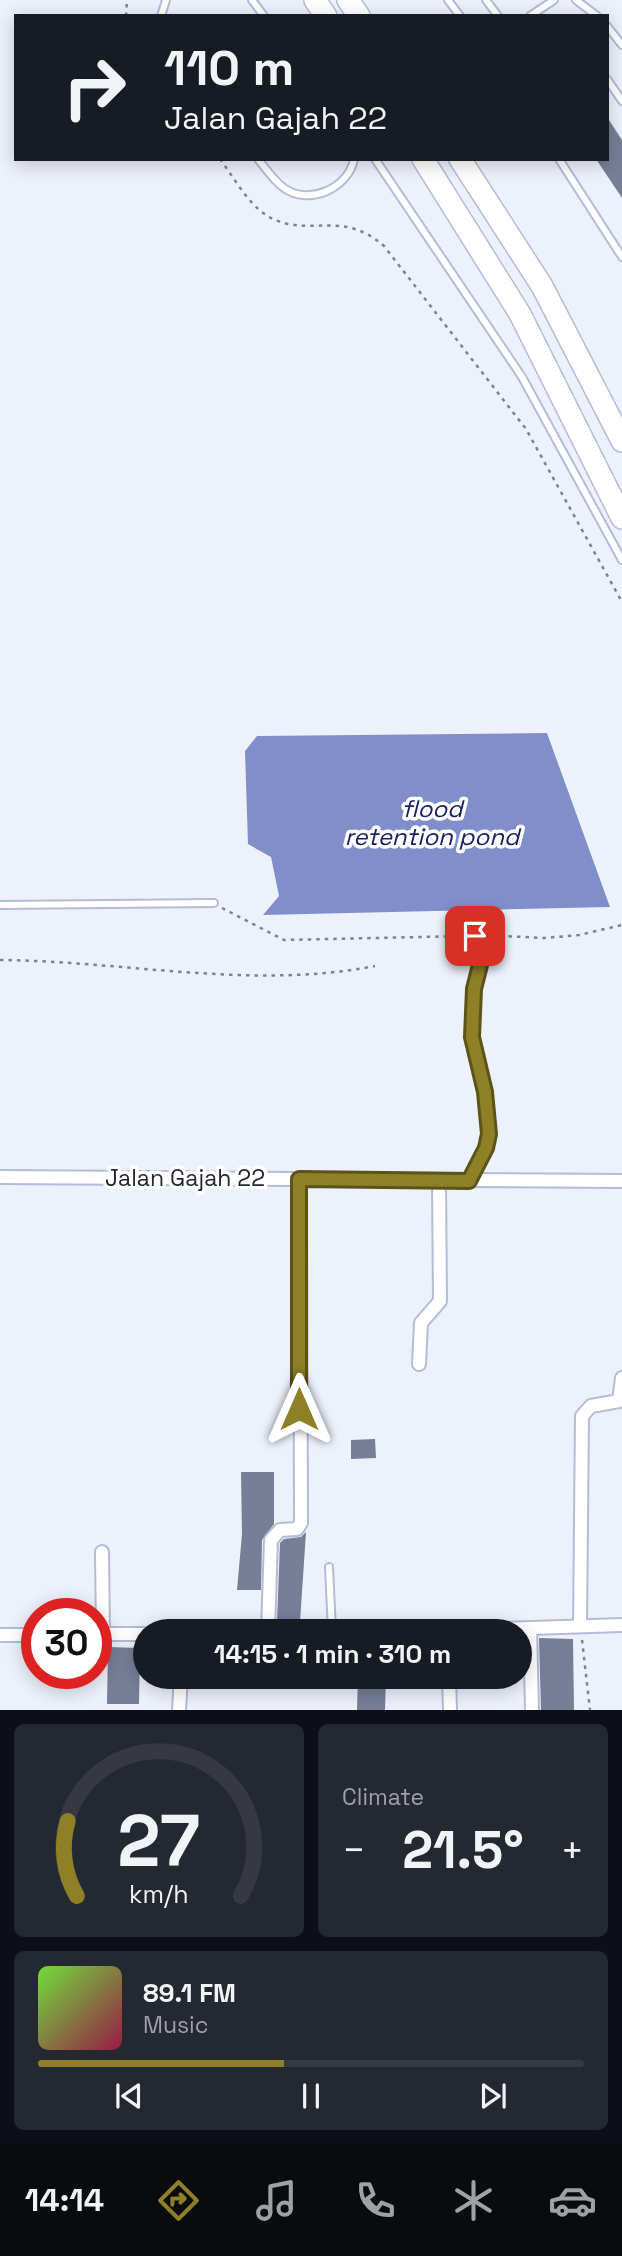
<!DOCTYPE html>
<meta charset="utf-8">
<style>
:root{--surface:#171b24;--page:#242831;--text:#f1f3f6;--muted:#9ea1a6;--line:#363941;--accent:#8d8026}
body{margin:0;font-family:"Space Grotesk",sans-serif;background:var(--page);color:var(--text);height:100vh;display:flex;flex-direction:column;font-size:26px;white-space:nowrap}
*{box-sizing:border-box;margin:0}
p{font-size:23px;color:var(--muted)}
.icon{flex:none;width:38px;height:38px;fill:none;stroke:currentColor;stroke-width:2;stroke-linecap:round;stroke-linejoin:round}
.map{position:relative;height:1710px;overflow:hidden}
.drawer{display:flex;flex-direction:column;gap:14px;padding:14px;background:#0d0f14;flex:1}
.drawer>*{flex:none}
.top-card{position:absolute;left:14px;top:14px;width:595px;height:147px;border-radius:0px;box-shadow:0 4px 18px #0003;background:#171b24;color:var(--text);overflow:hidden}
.speed{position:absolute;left:21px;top:1598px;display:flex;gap:14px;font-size:35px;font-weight:700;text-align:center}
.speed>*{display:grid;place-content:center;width:91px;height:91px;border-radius:50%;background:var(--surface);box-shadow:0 4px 18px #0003;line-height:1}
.speed .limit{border:10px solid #d22;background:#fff;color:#111}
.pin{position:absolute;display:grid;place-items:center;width:60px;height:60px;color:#fff;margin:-30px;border-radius:14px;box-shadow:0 4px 10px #0006}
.me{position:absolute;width:77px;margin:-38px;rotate:0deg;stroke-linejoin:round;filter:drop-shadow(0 0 5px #0008)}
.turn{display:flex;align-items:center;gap:24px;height:147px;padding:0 35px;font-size:32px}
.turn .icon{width:91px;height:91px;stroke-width:2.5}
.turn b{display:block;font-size:49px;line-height:60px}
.big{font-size:52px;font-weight:800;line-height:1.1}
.drawer .widget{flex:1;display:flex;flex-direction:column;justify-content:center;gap:10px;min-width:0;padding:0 24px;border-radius:10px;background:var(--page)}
.drawer .dial{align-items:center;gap:0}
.dial svg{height:182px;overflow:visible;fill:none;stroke:var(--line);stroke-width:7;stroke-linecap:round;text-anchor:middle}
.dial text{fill:var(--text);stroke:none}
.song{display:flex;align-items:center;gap:21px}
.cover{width:84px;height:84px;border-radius:10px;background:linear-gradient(135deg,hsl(100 70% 55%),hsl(340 70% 35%))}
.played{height:7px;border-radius:4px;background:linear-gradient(90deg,var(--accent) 45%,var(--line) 45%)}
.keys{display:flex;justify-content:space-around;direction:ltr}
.heat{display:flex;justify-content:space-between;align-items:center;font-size:38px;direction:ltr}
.drawer .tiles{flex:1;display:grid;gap:14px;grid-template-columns:1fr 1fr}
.widget:last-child{grid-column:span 2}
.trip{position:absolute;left:133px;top:1619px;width:399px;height:70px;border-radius:35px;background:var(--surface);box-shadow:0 4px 18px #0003;font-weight:800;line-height:70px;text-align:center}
.menu{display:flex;height:112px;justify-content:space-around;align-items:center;background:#090b0e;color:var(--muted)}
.menu .icon{width:49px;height:49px}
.menu .selected{color:var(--accent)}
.menu b{font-size:32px;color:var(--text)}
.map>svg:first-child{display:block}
</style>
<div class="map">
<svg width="622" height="1710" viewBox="0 0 622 1710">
<rect width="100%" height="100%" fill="#edf1fc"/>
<path fill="#808fc9" d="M 547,733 L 610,907 L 263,915 L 279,896 L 271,857 L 248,844 L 245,751 L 257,736 Z"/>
<path fill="#777e97" d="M 607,117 L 622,140 L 622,198 L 596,159 L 607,159 Z
M 375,1439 L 376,1458 L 351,1459 L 351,1440 Z
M 241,1472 L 274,1472 L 274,1524 L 262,1540 L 261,1590 L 237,1590 L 242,1534 Z
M 306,1532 L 300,1622 L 277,1622 L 280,1543 L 284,1539 L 301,1537 Z
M 539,1638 L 573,1639 L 574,1710 L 541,1710 Z
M 108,1647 L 140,1648 L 139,1704 L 107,1704 Z
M 358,1676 L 386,1676 L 385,1710 L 357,1710 Z"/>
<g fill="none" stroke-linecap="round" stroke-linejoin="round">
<g stroke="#b4bcd6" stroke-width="10">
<path id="lane" d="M 252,0 L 264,16
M 448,0 L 460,16
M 486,0 L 498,16
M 576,0 L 597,16
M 161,16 L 166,0
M 530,16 L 554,0
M 607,26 L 622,45
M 607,79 L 622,101
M 258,159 C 266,169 274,181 284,188 C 309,206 349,188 354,159
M 375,159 L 522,377 L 622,560
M 559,159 L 622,257
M 0,905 L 214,903
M 469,1181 L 486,1148 L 489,1134 L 489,1115 L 472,1037 L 474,989 L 481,961 L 475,935
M 329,1567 L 332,1631"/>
</g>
<g stroke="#b4bcd6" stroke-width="16">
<path id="street" d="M 0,1177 L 622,1181
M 419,1364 L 421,1323 L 440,1301 L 439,1182
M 102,1552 L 103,1634
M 580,1626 L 582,1416 L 591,1406 L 619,1401 L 622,1378
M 530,1628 L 532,1710
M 268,1631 L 271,1540 L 280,1530 L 297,1529 L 301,1523 L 300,1179
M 443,1631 L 622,1625
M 97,1634 L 145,1634
M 0,1635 L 37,1635
M 449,1676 L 450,1710
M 179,1710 L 181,1676"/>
</g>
<g stroke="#b4bcd6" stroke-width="24">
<path id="highway" d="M 315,0 L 326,16
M 348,0 L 359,16
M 423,159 L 520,314 L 622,518
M 460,159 L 542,286 L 622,441"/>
</g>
<path stroke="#80838d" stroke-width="2.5" stroke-dasharray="3.5 5" stroke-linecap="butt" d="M 126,16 L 127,0
M 220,159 C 235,179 251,210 275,220 C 316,236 342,210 384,246 L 526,429 L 622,602
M 222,908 L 284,940 L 466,936
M 483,935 L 544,938 L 579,935 L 622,925
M 0,960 C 124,961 253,990 375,966
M 582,1640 L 590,1710"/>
<use href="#lane" stroke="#fff" stroke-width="6"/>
<use href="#street" stroke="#fff" stroke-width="12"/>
<use href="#highway" stroke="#fff" stroke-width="21"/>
</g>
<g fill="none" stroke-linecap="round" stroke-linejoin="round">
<g stroke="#5c5319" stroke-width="18">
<path id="route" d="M 299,1409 L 299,1179 L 469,1181 L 486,1148 L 489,1134 L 485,1092 L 472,1037 L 474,989 L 481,961 L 475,936"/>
</g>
<use href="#route" stroke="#8d8026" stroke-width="12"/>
</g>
<g text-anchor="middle" stroke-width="7" stroke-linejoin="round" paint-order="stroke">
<g font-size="23" fill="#232630" stroke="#fff">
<text x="185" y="1186">Jalan Gajah 22</text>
</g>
<g font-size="24" font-style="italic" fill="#192064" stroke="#fff">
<text x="432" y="817">flood<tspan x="432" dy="28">retention pond</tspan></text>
</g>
</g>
</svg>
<div class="speed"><div class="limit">30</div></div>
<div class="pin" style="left:475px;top:936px;background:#d93025"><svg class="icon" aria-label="arrive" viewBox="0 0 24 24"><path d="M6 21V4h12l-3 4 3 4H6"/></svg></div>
<svg class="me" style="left:299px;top:1409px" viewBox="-20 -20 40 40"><path d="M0-17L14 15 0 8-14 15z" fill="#8d8026" stroke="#fff" stroke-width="4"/></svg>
<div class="trip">14:15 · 1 min · 310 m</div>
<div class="top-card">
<div class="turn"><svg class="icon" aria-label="right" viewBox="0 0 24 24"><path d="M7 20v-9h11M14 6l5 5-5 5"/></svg><div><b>110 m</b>Jalan Gajah 22</div></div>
</div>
</div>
<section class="drawer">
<div class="tiles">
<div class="widget dial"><svg viewBox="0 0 100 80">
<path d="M14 69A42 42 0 1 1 86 69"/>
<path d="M14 69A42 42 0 0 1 10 36" stroke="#8d8026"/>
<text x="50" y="56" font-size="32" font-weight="700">27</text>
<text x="50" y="72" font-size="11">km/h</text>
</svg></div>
<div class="widget"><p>Climate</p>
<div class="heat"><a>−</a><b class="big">21.5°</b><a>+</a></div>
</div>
<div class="widget">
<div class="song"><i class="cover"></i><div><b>89.1 FM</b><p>Music</p></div></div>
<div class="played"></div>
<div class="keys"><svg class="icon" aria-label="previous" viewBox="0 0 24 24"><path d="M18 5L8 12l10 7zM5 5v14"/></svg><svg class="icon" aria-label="pause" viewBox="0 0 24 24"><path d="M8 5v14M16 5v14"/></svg><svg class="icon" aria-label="next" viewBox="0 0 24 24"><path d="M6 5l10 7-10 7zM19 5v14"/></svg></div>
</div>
</div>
</section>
<nav class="menu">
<b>14:14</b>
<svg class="icon selected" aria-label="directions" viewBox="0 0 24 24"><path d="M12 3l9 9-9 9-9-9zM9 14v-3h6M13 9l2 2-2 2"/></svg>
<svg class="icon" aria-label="music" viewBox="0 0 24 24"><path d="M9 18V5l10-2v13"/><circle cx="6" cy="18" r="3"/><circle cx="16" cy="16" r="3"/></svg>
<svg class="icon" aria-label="phone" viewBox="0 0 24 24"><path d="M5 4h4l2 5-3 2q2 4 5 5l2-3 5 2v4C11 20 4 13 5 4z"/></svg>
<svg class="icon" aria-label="climate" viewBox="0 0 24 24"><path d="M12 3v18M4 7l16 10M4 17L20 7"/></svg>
<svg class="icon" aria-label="car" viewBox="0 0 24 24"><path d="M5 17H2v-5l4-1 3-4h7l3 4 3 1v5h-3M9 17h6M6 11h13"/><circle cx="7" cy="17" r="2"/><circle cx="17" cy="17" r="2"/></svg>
</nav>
